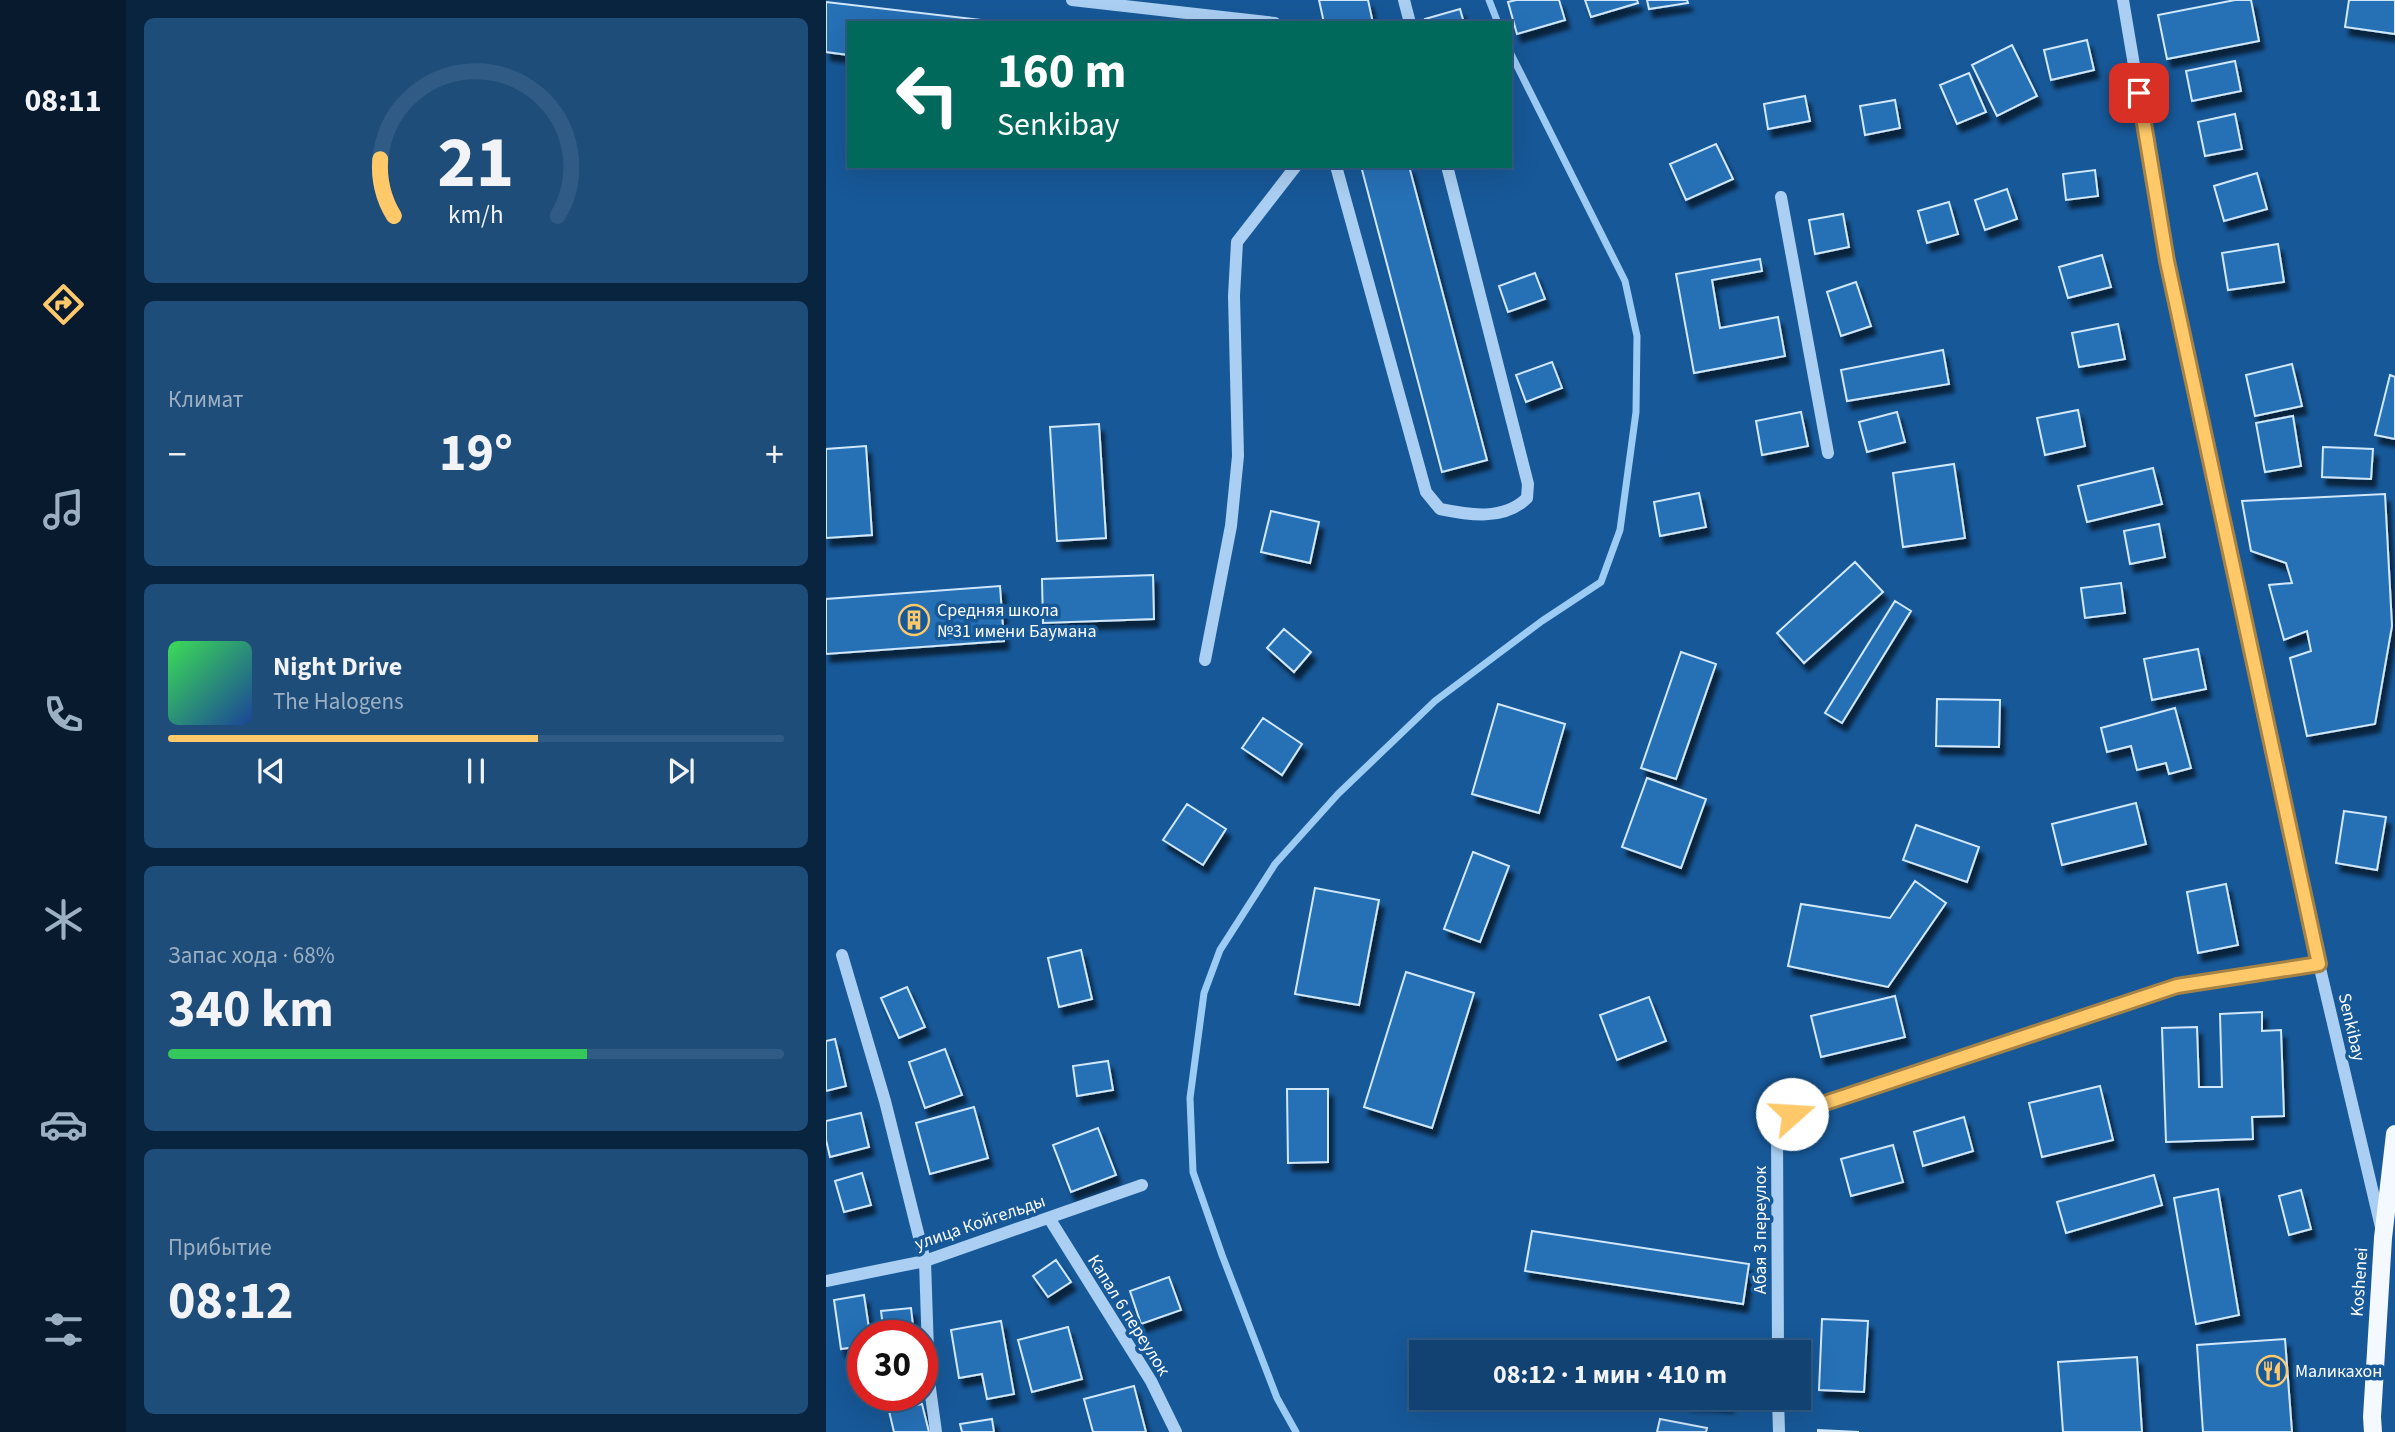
<!DOCTYPE html>
<html lang="ru">
<meta charset="utf-8">
<style>
:root{--surface:#114272;--page:#1e4d7a;--text:#f1f3f6;--muted:#9cb0c4;--line:#305b84;--accent:#ffc96a}
body{margin:0;font-family:"Source Sans 3",sans-serif;background:var(--page);color:var(--text);height:100vh;display:flex;flex-direction:column;font-size:26px;white-space:nowrap}
*{box-sizing:border-box;margin:0}
p{font-size:23px;color:var(--muted)}
.icon{flex:none;width:38px;height:38px;fill:none;stroke:currentColor;stroke-width:2;stroke-linecap:round;stroke-linejoin:round}
.map{position:relative;flex:1;overflow:hidden}
.panel{display:flex;flex-direction:column;gap:18px;padding:18px;background:#09243f;width:700px}
.panel>*{flex:none}
.top-card{position:absolute;left:21px;top:21px;width:665px;height:147px;border-radius:0px;box-shadow:0 7px 28px #0002,0 0 0 2px var(--line);background:#00695c;color:#fff;overflow:hidden}
.speed{position:absolute;left:21px;top:1320px;display:flex;gap:14px;font-size:35px;font-weight:700;text-align:center}
.speed>*{display:grid;place-content:center;width:91px;height:91px;border-radius:50%;background:var(--surface);box-shadow:0 7px 28px #0002,0 0 0 2px var(--line);line-height:1}
.speed .limit{border:10px solid #d22;background:#fff;color:#111}
.pin{position:absolute;display:grid;place-items:center;width:60px;height:60px;color:#fff;margin:-30px;border-radius:14px;box-shadow:0 4px 10px #0006}
.me{position:absolute;width:77px;margin:-38px;rotate:71deg;stroke-linejoin:round;filter:drop-shadow(0 0 5px #0008)}
.turn{display:flex;align-items:center;gap:24px;height:147px;padding:0 35px;font-size:32px}
.turn .icon{width:91px;height:91px;stroke-width:2.5}
.turn b{display:block;font-size:49px;line-height:60px}
.big{font-size:52px;font-weight:700;line-height:1.1}
.panel .widget{flex:1;display:flex;flex-direction:column;justify-content:center;gap:10px;min-width:0;padding:0 24px;border-radius:10px;background:var(--page)}
.panel .dial{align-items:center;gap:0}
.dial svg{height:182px;overflow:visible;fill:none;stroke:var(--line);stroke-width:7;stroke-linecap:round;text-anchor:middle}
.dial text{fill:var(--text);stroke:none}
.song{display:flex;align-items:center;gap:21px}
.cover{width:84px;height:84px;border-radius:10px;background:linear-gradient(135deg,hsl(130 70% 55%),hsl(220 70% 35%))}
.played{height:7px;border-radius:4px;background:linear-gradient(90deg,var(--accent) 60%,var(--line) 60%)}
.keys{display:flex;justify-content:space-around;direction:ltr}
.heat{display:flex;justify-content:space-between;align-items:center;font-size:38px;direction:ltr}
.charge{height:10px;border-radius:5px;background:linear-gradient(90deg,#34c759 68%,var(--line) 0)}
.trip{position:absolute;left:583px;top:1340px;width:402px;height:70px;border-radius:0px;background:var(--surface);box-shadow:0 7px 28px #0002,0 0 0 2px var(--line);font-weight:700;line-height:70px;text-align:center}
main{display:flex;flex:1;min-height:0}
.dock{display:flex;flex-direction:column;width:126px;justify-content:space-around;align-items:center;background:#071a2e;color:var(--muted)}
.dock .icon{width:49px;height:49px}
.dock .on{color:var(--accent)}
.dock b{font-size:32px;color:var(--text)}
.map>svg:first-child{display:block}
</style>
<main>
<nav class="dock">
<b>08:11</b>
<svg class="icon on" aria-label="directions" viewBox="0 0 24 24"><path d="M12 3l9 9-9 9-9-9zM9 14v-3h6M13 9l2 2-2 2"/></svg>
<svg class="icon" aria-label="music" viewBox="0 0 24 24"><path d="M9 18V5l10-2v13"/><circle cx="6" cy="18" r="3"/><circle cx="16" cy="16" r="3"/></svg>
<svg class="icon" aria-label="phone" viewBox="0 0 24 24"><path d="M5 4h4l2 5-3 2q2 4 5 5l2-3 5 2v4C11 20 4 13 5 4z"/></svg>
<svg class="icon" aria-label="climate" viewBox="0 0 24 24"><path d="M12 3v18M4 7l16 10M4 17L20 7"/></svg>
<svg class="icon" aria-label="car" viewBox="0 0 24 24"><path d="M5 17H2v-5l4-1 3-4h7l3 4 3 1v5h-3M9 17h6M6 11h13"/><circle cx="7" cy="17" r="2"/><circle cx="17" cy="17" r="2"/></svg>
<svg class="icon" aria-label="filters" viewBox="0 0 24 24"><path d="M4 7h16M4 17h16"/><circle cx="9" cy="7" r="2"/><circle cx="15" cy="17" r="2"/></svg>
</nav>
<section class="panel">
<div class="widget dial"><svg viewBox="0 0 100 80">
<path d="M14 69A42 42 0 1 1 86 69"/>
<path d="M14 69A42 42 0 0 1 8 44" stroke="#ffc96a"/>
<text x="50" y="56" font-size="32" font-weight="700">21</text>
<text x="50" y="72" font-size="11">km/h</text>
</svg></div>
<div class="widget"><p>Климат</p>
<div class="heat"><a>−</a><b class="big">19°</b><a>+</a></div>
</div>
<div class="widget">
<div class="song"><i class="cover"></i><div><b>Night Drive</b><p>The Halogens</p></div></div>
<div class="played"></div>
<div class="keys"><svg class="icon" aria-label="previous" viewBox="0 0 24 24"><path d="M18 5L8 12l10 7zM5 5v14"/></svg><svg class="icon" aria-label="pause" viewBox="0 0 24 24"><path d="M8 5v14M16 5v14"/></svg><svg class="icon" aria-label="next" viewBox="0 0 24 24"><path d="M6 5l10 7-10 7zM19 5v14"/></svg></div>
</div>
<div class="widget"><p>Запас хода · 68%</p><b class="big">340 km</b><div class="charge"></div></div>
<div class="widget"><p>Прибытие</p><b class="big">08:12</b></div>
</section>
<div class="map">
<svg width="1569" height="1432" viewBox="0 0 1569 1432">
<defs>
<filter id="shadow"><feDropShadow dx="4.5" dy="8" stdDeviation="2" flood-color="#0009"/></filter>
</defs>
<rect width="100%" height="100%" fill="#175898"/>
<g fill="none" stroke-linecap="round" stroke-linejoin="round">
<path stroke="#9ccbf4" stroke-width="7" d="M 663,0 L 672,23
M 470,1432 L 451,1398 L 396,1255 L 367,1172 L 364,1098 L 378,993 L 394,950 L 449,864 L 512,794 L 609,701 L 716,621 L 775,582 L 794,530 L 810,412 L 811,336 L 799,281 L 684,52"/>
</g>
<path fill="#2570b6" stroke="#d1e8fc" stroke-width="2" filter="url(#shadow)" d="M 493,0 L 542,0 L 547,23 L 498,23 Z
M 690,0 L 733,0 L 739,20 L 691,34 L 682,2 Z
M 759,0 L 811,0 L 812,3 L 765,17 Z
M 821,0 L 861,0 L 862,3 L 823,9 Z
M 1409,0 L 1425,0 L 1433,41 L 1341,59 L 1332,15 Z
M 1523,0 L 1569,0 L 1569,34 L 1519,27 Z
M 0,2 L 181,23 L 23,23 L 23,55 L 0,52 Z
M 634,9 L 638,23 L 600,23 L 599,19 Z
M 1261,40 L 1268,70 L 1225,80 L 1218,50 Z
M 1186,45 L 1211,96 L 1171,116 L 1146,65 Z
M 1409,61 L 1415,91 L 1366,101 L 1360,71 Z
M 1143,73 L 1160,112 L 1131,124 L 1114,85 Z
M 979,96 L 984,121 L 942,129 L 938,104 Z
M 1069,100 L 1074,128 L 1039,135 L 1034,106 Z
M 1409,114 L 1416,149 L 1379,156 L 1372,122 Z
M 890,144 L 907,179 L 860,200 L 844,164 Z
M 535,166 L 583,166 L 661,460 L 616,472 Z
M 1269,170 L 1272,196 L 1240,200 L 1237,174 Z
M 1431,173 L 1441,209 L 1398,221 L 1388,186 Z
M 1181,189 L 1191,219 L 1159,230 L 1149,200 Z
M 1123,202 L 1132,234 L 1101,243 L 1092,211 Z
M 1017,214 L 1023,247 L 989,254 L 983,220 Z
M 1452,244 L 1458,282 L 1402,290 L 1396,253 Z
M 1276,255 L 1285,287 L 1242,298 L 1233,267 Z
M 934,259 L 936,271 L 886,280 L 894,328 L 952,317 L 959,356 L 868,373 L 850,274 Z
M 709,273 L 719,299 L 682,312 L 673,286 Z
M 1030,282 L 1045,326 L 1015,336 L 1001,292 Z
M 1292,324 L 1299,359 L 1253,367 L 1246,333 Z
M 1117,350 L 1123,384 L 1021,401 L 1015,370 Z
M 726,362 L 736,388 L 700,402 L 690,375 Z
M 1466,364 L 1476,406 L 1429,416 L 1420,375 Z
M 1564,375 L 1569,377 L 1569,439 L 1549,435 Z
M 1252,410 L 1259,446 L 1219,455 L 1211,418 Z
M 975,412 L 982,446 L 936,455 L 930,421 Z
M 1071,412 L 1079,442 L 1041,452 L 1033,422 Z
M 1467,416 L 1475,466 L 1439,472 L 1430,423 Z
M 273,424 L 280,538 L 231,541 L 224,427 Z
M 40,446 L 46,535 L 0,538 L 0,449 Z
M 1497,447 L 1547,449 L 1545,479 L 1496,477 Z
M 1128,464 L 1139,538 L 1077,547 L 1067,473 Z
M 1327,468 L 1336,504 L 1261,522 L 1252,486 Z
M 873,493 L 880,527 L 834,536 L 828,502 Z
M 1559,494 L 1566,626 L 1549,724 L 1481,736 L 1464,658 L 1485,651 L 1481,631 L 1458,640 L 1443,585 L 1466,583 L 1460,563 L 1425,551 L 1416,501 Z
M 445,511 L 493,522 L 484,563 L 435,552 Z
M 1333,524 L 1339,557 L 1304,564 L 1298,531 Z
M 1029,562 L 1057,592 L 978,663 L 951,633 Z
M 327,575 L 328,619 L 217,623 L 216,579 Z
M 1295,583 L 1299,613 L 1259,618 L 1255,588 Z
M 174,586 L 178,641 L 0,654 L 0,599 Z
M 1069,601 L 1085,611 L 1016,723 L 999,713 Z
M 458,629 L 485,652 L 468,672 L 441,648 Z
M 1372,649 L 1380,689 L 1326,700 L 1318,659 Z
M 855,652 L 890,664 L 850,779 L 815,768 Z
M 1111,699 L 1174,700 L 1173,747 L 1110,746 Z
M 672,704 L 739,724 L 713,813 L 646,794 Z
M 1349,708 L 1365,768 L 1343,774 L 1340,763 L 1311,770 L 1305,746 L 1281,752 L 1275,728 Z
M 437,718 L 476,744 L 456,775 L 416,748 Z
M 821,778 L 880,799 L 855,868 L 796,847 Z
M 1310,803 L 1320,844 L 1236,865 L 1226,824 Z
M 361,804 L 400,829 L 377,865 L 337,840 Z
M 1518,811 L 1560,817 L 1551,870 L 1510,863 Z
M 1090,825 L 1153,847 L 1141,882 L 1077,860 Z
M 647,852 L 683,866 L 654,942 L 618,929 Z
M 1089,881 L 1120,903 L 1062,987 L 962,966 L 975,904 L 1064,918 Z
M 1400,884 L 1412,945 L 1372,953 L 1361,892 Z
M 489,888 L 553,900 L 533,1005 L 469,994 Z
M 255,950 L 266,999 L 233,1007 L 222,958 Z
M 580,972 L 648,993 L 606,1128 L 538,1107 Z
M 81,987 L 99,1027 L 73,1038 L 55,998 Z
M 1069,996 L 1079,1037 L 995,1057 L 985,1016 Z
M 823,997 L 840,1041 L 791,1060 L 774,1015 Z
M 1436,1012 L 1436,1031 L 1455,1030 L 1458,1116 L 1426,1117 L 1427,1139 L 1340,1142 L 1336,1028 L 1371,1027 L 1373,1087 L 1396,1087 L 1394,1014 Z
M 9,1039 L 20,1086 L 0,1091 L 0,1041 Z
M 119,1049 L 136,1095 L 99,1108 L 83,1062 Z
M 282,1061 L 287,1090 L 251,1096 L 247,1066 Z
M 1274,1086 L 1287,1140 L 1216,1157 L 1203,1103 Z
M 461,1089 L 502,1089 L 502,1162 L 462,1163 Z
M 148,1107 L 162,1158 L 104,1174 L 90,1123 Z
M 35,1113 L 43,1147 L 4,1157 L 0,1140 L 0,1121 Z
M 1138,1117 L 1147,1151 L 1097,1166 L 1088,1132 Z
M 272,1128 L 290,1175 L 245,1192 L 227,1145 Z
M 1067,1145 L 1077,1182 L 1025,1196 L 1015,1159 Z
M 36,1173 L 45,1205 L 18,1212 L 9,1181 Z
M 1328,1175 L 1336,1205 L 1240,1233 L 1231,1202 Z
M 1392,1189 L 1413,1315 L 1370,1324 L 1348,1198 Z
M 1475,1190 L 1485,1229 L 1463,1235 L 1453,1196 Z
M 706,1231 L 923,1264 L 917,1304 L 699,1271 Z
M 230,1260 L 245,1282 L 222,1297 L 207,1276 Z
M 343,1277 L 355,1310 L 315,1324 L 304,1291 Z
M 38,1295 L 44,1335 L 37,1335 L 37,1346 L 15,1349 L 8,1300 Z
M 85,1308 L 88,1335 L 58,1335 L 55,1311 Z
M 996,1319 L 1042,1321 L 1038,1392 L 993,1390 Z
M 175,1321 L 188,1394 L 161,1399 L 156,1374 L 133,1378 L 125,1330 Z
M 242,1327 L 256,1379 L 206,1392 L 192,1340 Z
M 1459,1339 L 1466,1432 L 1377,1432 L 1371,1345 Z
M 1311,1357 L 1316,1432 L 1237,1432 L 1232,1362 Z
M 308,1386 L 320,1432 L 267,1432 L 258,1399 Z
M 860,1398 L 903,1398 L 903,1404 L 859,1402 Z
M 96,1404 L 103,1432 L 68,1432 L 63,1411 Z
M 166,1419 L 168,1432 L 136,1432 L 134,1424 Z
M 834,1419 L 881,1428 L 880,1432 L 831,1432 Z
M 992,1430 L 1033,1432 L 992,1432 Z"/>
<g fill="none" stroke-linecap="round" stroke-linejoin="round">
<path stroke="#aacff2" stroke-width="12" d="M 246,0 L 449,23
M 578,0 L 584,23
M 1297,0 L 1341,261 L 1493,964 L 1555,1227
M 510,166 L 600,492 L 614,509 C 643,515 678,521 701,498 L 702,484 L 621,166
M 955,197 L 1002,453
M 379,660 L 405,526 L 412,456 L 408,296 L 411,242 L 470,166
M 16,955 L 59,1101 L 99,1261 L 103,1381 L 110,1432
M 223,1218 L 325,1381 L 350,1432
M 0,1281 L 99,1261 L 316,1185
M 952,1353 L 951,1130 L 956,1120 L 966,1114 L 1351,986 L 1493,964
M 952,1398 L 953,1432"/>
<path stroke="#f4f9ff" stroke-width="18" d="M 1547,1432 L 1546,1417 L 1557,1238 L 1569,1134"/>
</g>
<g fill="none" stroke-linecap="round" stroke-linejoin="round">
<g stroke="#a68345" stroke-width="18">
<path id="route" d="M 966,1114 L 1351,986 L 1493,964 L 1341,261 L 1313,93"/>
</g>
<use href="#route" stroke="#ffc96a" stroke-width="12"/>
</g>
<defs>
<g id="building-ring" transform="scale(1.575)"><circle r="9.5" fill="#175898" stroke="#ffc96a" stroke-width="1.5"/><path d="M-4-6H4V6H1V3H-1V6H-4ZM-2.5-4.3h1.7v1.8h-1.7ZM.8-4.3h1.7v1.8H.8ZM-2.5-1h1.7V.8h-1.7ZM.8-1h1.7V.8H.8Z" fill="#ffc96a"/></g>
<g id="restaurant-ring" transform="scale(1.575)"><circle r="9.5" fill="#175898" stroke="#ffc96a" stroke-width="1.5"/><path d="M-5-6h1v4h1v-4h1v4h1v-4h1v5L-1.5 .5V6h-2V.5L-5-1ZM5-6V6H3V1.5H1.5Q1.5-4 5-6Z" fill="#ffc96a"/></g>
</defs>
<g fill-rule="evenodd">
<use href="#building-ring" x="88" y="620"/>
<use href="#restaurant-ring" x="1446" y="1371"/>
</g>
<g text-anchor="middle" stroke-width="7" stroke-linejoin="round" paint-order="stroke">
<g font-size="18" fill="#fff" stroke="#175898" text-anchor="start">
<text x="111" y="616">Средняя школа<tspan x="111" dy="21">№31 имени Баумана</tspan></text>
<text x="1469" y="1377">Маликахон</text>
</g>
<g font-size="18" fill="#fff" stroke="#175898">
<text transform="translate(1526 1027) rotate(77)" y="6">Senkibay</text>
<text transform="translate(154 1222) rotate(-19)" y="6">улица Койгельды</text>
<text transform="translate(934 1230) rotate(-90)" y="6">Абая 3 переулок</text>
<text transform="translate(1533 1282) rotate(-86)" y="6">Koshenei</text>
<text transform="translate(303 1315) rotate(58)" y="6">Капал 6 переулок</text>
</g>
</g>
</svg>
<div class="speed"><div class="limit">30</div></div>
<div class="pin" style="left:1313px;top:93px;background:#d93025"><svg class="icon" aria-label="arrive" viewBox="0 0 24 24"><path d="M6 21V4h12l-3 4 3 4H6"/></svg></div>
<svg class="me" style="left:966px;top:1114px" viewBox="-20 -20 40 40"><circle r="19" fill="#fff"/><path d="M0-13L10 11 0 6-10 11z" fill="#ffc96a"/></svg>
<div class="trip">08:12 · 1 мин · 410 m</div>
<div class="top-card">
<div class="turn"><svg class="icon" aria-label="left" viewBox="0 0 24 24"><path d="M17 20v-9H6M10 6l-5 5 5 5"/></svg><div><b>160 m</b>Senkibay</div></div>
</div>
</div>
</main>
